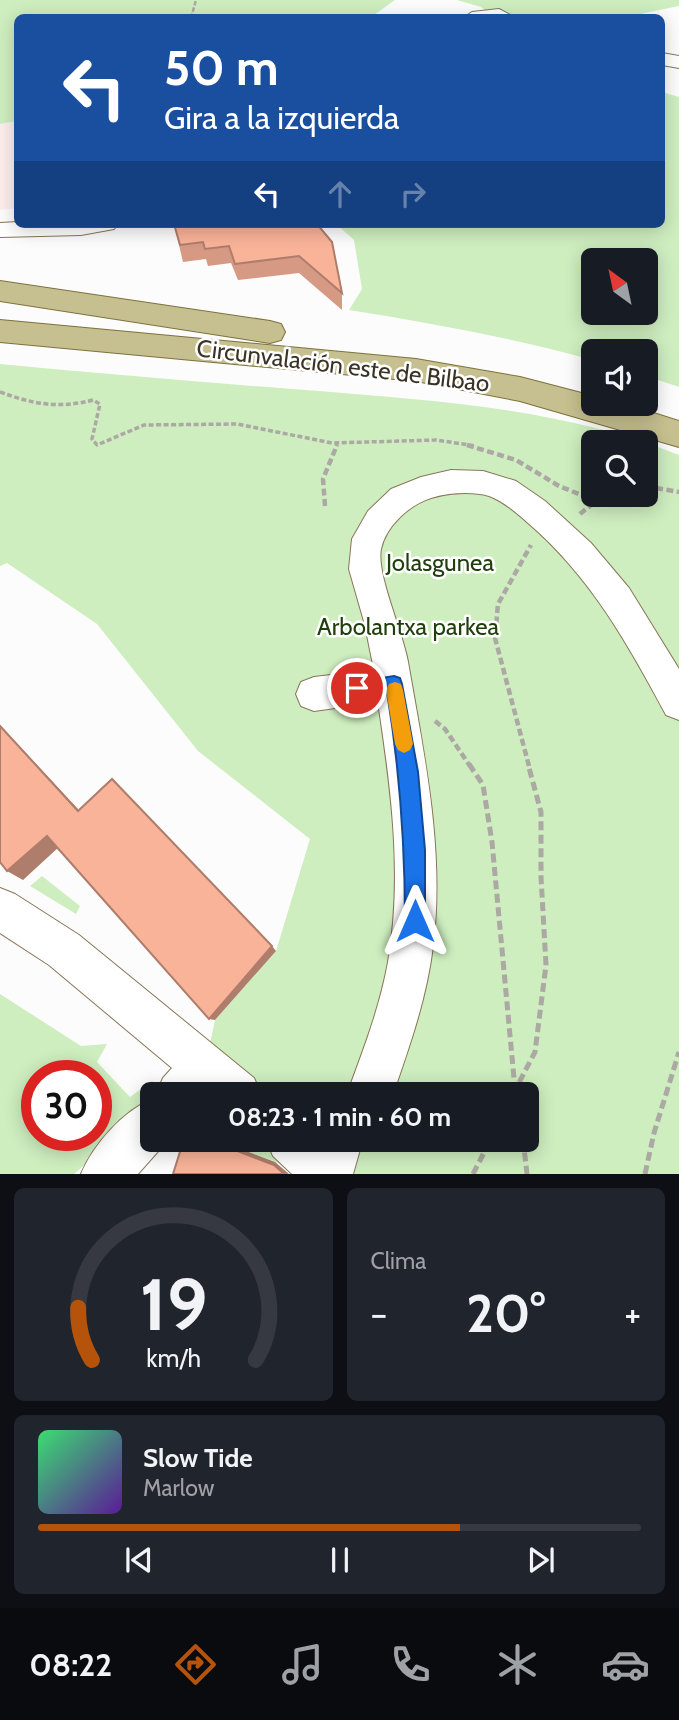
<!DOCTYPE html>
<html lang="es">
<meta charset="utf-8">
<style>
:root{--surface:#171b24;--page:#20242c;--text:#f1f3f6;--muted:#9ea1a6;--line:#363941;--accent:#b45309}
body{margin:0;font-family:Cabin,sans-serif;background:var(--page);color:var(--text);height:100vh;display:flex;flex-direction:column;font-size:26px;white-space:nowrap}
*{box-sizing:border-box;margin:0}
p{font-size:23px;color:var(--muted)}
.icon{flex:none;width:38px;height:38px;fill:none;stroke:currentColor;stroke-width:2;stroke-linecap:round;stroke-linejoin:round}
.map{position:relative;height:1174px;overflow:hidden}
.panel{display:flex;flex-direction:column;gap:14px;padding:14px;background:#0d0f14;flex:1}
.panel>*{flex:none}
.guide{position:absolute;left:14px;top:14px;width:651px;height:214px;border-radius:10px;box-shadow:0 4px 18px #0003;background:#1a4fa0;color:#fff;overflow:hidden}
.needle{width:46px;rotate:327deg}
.tools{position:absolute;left:581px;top:248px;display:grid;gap:14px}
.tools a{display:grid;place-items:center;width:77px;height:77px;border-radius:10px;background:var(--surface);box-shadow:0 4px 18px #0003;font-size:35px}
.speed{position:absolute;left:21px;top:1060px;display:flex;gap:14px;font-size:35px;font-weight:700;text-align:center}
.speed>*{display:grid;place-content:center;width:91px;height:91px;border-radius:50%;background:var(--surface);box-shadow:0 4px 18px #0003;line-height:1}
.speed .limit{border:10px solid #d22;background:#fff;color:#111}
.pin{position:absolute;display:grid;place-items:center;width:60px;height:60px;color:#fff;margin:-30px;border:4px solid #fff;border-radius:50%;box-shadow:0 2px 7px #0007}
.me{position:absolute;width:77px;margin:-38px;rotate:0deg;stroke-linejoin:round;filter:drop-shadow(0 0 5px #0008)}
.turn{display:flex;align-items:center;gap:24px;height:147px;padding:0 35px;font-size:32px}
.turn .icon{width:91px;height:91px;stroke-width:2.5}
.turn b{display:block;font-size:49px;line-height:60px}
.lanes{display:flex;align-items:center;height:66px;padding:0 35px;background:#0003;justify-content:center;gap:35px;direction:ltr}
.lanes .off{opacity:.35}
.big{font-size:52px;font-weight:700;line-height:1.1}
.panel .tile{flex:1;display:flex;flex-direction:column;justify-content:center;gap:10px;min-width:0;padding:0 24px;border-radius:10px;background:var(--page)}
.panel .dial{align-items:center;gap:0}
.dial svg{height:182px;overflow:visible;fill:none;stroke:var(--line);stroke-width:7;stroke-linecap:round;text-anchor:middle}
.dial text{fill:var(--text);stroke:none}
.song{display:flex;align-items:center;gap:21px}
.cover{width:84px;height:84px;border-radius:10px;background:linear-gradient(135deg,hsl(140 70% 55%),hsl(270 70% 35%))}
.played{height:7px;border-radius:4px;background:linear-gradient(90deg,var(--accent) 70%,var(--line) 70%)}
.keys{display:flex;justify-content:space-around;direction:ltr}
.heat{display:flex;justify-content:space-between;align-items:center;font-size:38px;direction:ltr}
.panel .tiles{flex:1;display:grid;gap:14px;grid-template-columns:1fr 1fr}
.tile:last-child{grid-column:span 2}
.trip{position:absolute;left:140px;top:1082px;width:399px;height:70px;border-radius:10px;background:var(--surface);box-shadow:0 4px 18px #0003;font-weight:700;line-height:70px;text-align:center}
.menu{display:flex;height:112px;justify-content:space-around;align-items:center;background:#090b0e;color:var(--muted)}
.menu .icon{width:49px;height:49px}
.menu .selected{color:var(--accent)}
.menu b{font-size:32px;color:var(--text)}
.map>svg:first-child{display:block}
</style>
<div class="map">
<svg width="679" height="1174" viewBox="0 0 679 1174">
<rect width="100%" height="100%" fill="#fcfcfc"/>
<path fill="#feeeeb" d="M 17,121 L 17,208 L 0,210 L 0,124 Z"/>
<path fill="#ceeebf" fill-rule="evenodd" d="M 0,0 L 395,0 L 370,18 L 18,18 L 17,121 L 0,124 Z
M 457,0 L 679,0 L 679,6 L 640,14 L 642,17 L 495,18 L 481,7 Z
M 662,92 L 679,97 L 679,387 L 646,376 L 646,352 L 593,352 L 593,360 C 513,338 431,323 349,310 L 362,289 L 354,240 L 336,224 L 662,224 ZM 593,261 L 646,261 L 646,313 L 593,313 Z
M 0,364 C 106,374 212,383 319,391 C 440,401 564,409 679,455 L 679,1174 L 308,1174 L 215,1139 L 527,1139 L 527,1094 L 199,1094 L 215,1020 L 276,951 L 310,839 L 198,751 L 97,624 L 7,563 L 0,566 ZM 593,443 L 646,443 L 646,495 L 593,495 Z
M 42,876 L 80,906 L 76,914 L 30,886 Z
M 0,994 L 81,1046 L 107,1044 L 97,1062 L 130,1097 L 152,1081 L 170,1094 L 152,1094 L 152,1108 L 74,1174 L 0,1174 ZM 37,1076 L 96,1076 L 96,1136 L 37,1136 Z"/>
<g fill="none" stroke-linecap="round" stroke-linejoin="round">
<g stroke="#887659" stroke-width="2">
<path id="minor" d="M 499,9 L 516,18 L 463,18 L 472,12 Z
M 662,53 L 679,56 L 679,68 L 662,65 Z
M 18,222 L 18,224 L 118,224 L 114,229 L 81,235 L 0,237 L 0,223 Z
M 451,470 L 483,471 L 516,481 L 545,501 L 591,543 L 629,588 L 679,669 L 679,720 L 666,715 C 628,644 590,576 528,523 C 517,513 503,501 489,496 C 471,491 448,493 431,498 C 409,505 386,526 381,549 C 376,574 403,632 408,662 C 424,754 445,851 433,946 C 427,997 410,1045 393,1094 L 347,1094 C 363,1051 380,1007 388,962 C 403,876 391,788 378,702 L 314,711 L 301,706 L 296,694 L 301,682 L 314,677 L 374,670 L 365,625 L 349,569 L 352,539 L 368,511 L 391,489 L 421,477 Z
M 0,888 L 15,894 L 79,935 L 254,1078 L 261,1094 L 156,1094 L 163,1078 L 172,1068 L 49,965 L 0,933 Z
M 152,1099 L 152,1139 L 169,1139 L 138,1174 L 81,1174 C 93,1145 123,1111 152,1099 Z
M 266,1139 L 363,1139 L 353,1174 L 292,1174 L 273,1156 Z"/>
</g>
<g stroke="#7d723a" stroke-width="2">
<path id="major" d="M 0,281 L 270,321 L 281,324 L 285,332 L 281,340 L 270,343 L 0,301 Z
M 0,320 L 416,359 L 520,377 L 593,396 L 593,404 L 625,404 L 679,421 L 679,447 L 520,401 L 416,381 L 0,342 Z"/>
</g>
<path stroke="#aca8a3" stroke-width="2.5" stroke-dasharray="4.5 2" stroke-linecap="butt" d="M 191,18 L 196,0"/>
<path stroke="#aca8a3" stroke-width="3.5" stroke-dasharray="5 2.5" stroke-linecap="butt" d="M 0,392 C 33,404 58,409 93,400 L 100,404 L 92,439 L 97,445 L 144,425 L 237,424 L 332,443 L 436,440 L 476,446
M 336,446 L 337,444"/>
<path stroke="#aca8a3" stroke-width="4.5" stroke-dasharray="7 3.5" stroke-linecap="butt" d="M 467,445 L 516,460 L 559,486 L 596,501 L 631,495
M 646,491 L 656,488 L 679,492
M 325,506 L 323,479 L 337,445
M 580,514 L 596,501
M 435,721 L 445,729 L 470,766
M 529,766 L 495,638 L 498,604 L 531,545"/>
<path stroke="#aca8a3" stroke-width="5" stroke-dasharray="9 4.5" stroke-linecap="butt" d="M 469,764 L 483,785 L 492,842 L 515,1089
M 513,1094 L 535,1052 L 546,965 L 541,877 L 541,812 L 528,764
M 523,1139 L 527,1174
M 473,1174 L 491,1139
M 645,1174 L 654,1133 L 679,1052"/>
<use href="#minor" fill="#fff" fill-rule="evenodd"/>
<use href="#major" fill="#c6bf8f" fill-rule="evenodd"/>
</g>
<path fill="#d69a84" d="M 174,224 L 317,224 L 342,293 L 342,310 L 299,273 L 238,280 L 231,263 L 208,266 L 206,259 L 183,262 Z"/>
<path fill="#ae7d6b" d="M 0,725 L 90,822 L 78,811 L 0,726 Z
M 47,836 L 60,846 L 23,880 L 7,871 Z
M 272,946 L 276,951 L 215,1020 L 209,1019 Z
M 206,1139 L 215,1139 L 275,1162 L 289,1174 L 284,1174 Z"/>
<path fill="#f9b399" stroke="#ae7d6b" stroke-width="2" d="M 174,224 L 317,224 L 332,242 L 342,293 L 299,256 L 235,264 L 229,246 L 205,249 L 203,242 L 180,245 Z
M 0,726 L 78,811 L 112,779 L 272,946 L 209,1019 L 47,836 L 7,871 L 0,862 Z
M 184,1139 L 206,1139 L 274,1165 L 284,1174 L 173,1174 Z"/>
<path fill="#1a73e8" stroke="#114b97" stroke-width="2" d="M 394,676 L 400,678 L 402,684 L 418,772 L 425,850 L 425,921 L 422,928 L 415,931 L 407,928 L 405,921 C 405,841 400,771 387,692 L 357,696 L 351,694 L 348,688 L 351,683 Z"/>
<path fill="#f59e0b" d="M 395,682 L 401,684 L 403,690 L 413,744 L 410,750 L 404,753 L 398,750 L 395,744 L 386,690 L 389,684 Z"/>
<g text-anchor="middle" stroke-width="5" stroke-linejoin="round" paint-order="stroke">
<g font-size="24" fill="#3b3226" stroke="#fff">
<text transform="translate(343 366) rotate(7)" y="8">Circunvalación este de Bilbao</text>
</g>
<g font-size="24" fill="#213f0d" stroke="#fff">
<text x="440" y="571">Jolasgunea</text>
<text x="408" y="635">Arbolantxa parkea</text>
</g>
</g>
</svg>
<div class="tools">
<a><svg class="needle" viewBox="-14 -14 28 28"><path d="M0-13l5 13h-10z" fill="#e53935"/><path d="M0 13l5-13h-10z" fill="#9ea1a6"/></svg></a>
<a><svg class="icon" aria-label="sound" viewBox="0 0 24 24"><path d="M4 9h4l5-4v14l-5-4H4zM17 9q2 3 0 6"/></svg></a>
<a><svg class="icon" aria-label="search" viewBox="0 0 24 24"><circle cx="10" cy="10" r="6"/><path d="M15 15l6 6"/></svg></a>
</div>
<div class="speed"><div class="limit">30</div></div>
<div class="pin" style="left:357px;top:688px;background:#d93025"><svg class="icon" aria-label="arrive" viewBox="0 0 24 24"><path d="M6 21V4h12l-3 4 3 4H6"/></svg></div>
<svg class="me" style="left:415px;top:921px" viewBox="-20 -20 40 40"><path d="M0-17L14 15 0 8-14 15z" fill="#1a73e8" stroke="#fff" stroke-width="4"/></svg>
<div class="trip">08:23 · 1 min · 60 m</div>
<div class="guide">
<div class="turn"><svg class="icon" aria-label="left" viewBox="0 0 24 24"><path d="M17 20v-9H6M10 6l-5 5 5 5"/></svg><div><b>50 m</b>Gira a la izquierda</div></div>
<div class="lanes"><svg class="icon" aria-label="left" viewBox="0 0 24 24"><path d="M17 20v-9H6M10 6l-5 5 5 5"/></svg><svg class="icon off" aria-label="ahead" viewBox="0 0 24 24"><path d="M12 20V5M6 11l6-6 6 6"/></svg><svg class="icon off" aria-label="right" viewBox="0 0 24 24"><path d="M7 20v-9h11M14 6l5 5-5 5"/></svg></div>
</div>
</div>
<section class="panel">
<div class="tiles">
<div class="tile dial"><svg viewBox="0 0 100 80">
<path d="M14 69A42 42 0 1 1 86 69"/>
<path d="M14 69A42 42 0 0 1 8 46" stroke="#b45309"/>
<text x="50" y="56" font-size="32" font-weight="700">19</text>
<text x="50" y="72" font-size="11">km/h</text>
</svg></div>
<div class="tile"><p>Clima</p>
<div class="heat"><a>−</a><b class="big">20°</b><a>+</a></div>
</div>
<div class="tile">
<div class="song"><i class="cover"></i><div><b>Slow Tide</b><p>Marlow</p></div></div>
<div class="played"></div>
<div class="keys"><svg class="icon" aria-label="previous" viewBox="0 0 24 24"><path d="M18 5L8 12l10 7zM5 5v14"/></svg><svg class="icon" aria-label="pause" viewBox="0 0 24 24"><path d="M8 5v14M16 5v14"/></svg><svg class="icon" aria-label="next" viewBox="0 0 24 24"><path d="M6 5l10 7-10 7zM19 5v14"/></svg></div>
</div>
</div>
</section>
<nav class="menu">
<b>08:22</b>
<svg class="icon selected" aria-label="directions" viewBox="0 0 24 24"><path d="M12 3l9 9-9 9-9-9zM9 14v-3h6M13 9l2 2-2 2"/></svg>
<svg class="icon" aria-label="music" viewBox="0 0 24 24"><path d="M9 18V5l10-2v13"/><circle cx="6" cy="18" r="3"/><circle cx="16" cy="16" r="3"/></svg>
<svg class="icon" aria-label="phone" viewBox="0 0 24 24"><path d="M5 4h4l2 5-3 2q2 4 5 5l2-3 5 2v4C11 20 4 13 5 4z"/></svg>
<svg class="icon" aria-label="climate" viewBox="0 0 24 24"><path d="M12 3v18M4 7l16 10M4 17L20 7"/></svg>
<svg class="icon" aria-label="car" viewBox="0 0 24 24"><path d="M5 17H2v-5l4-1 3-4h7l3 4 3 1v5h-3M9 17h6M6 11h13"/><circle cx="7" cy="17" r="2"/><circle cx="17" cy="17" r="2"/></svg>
</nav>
